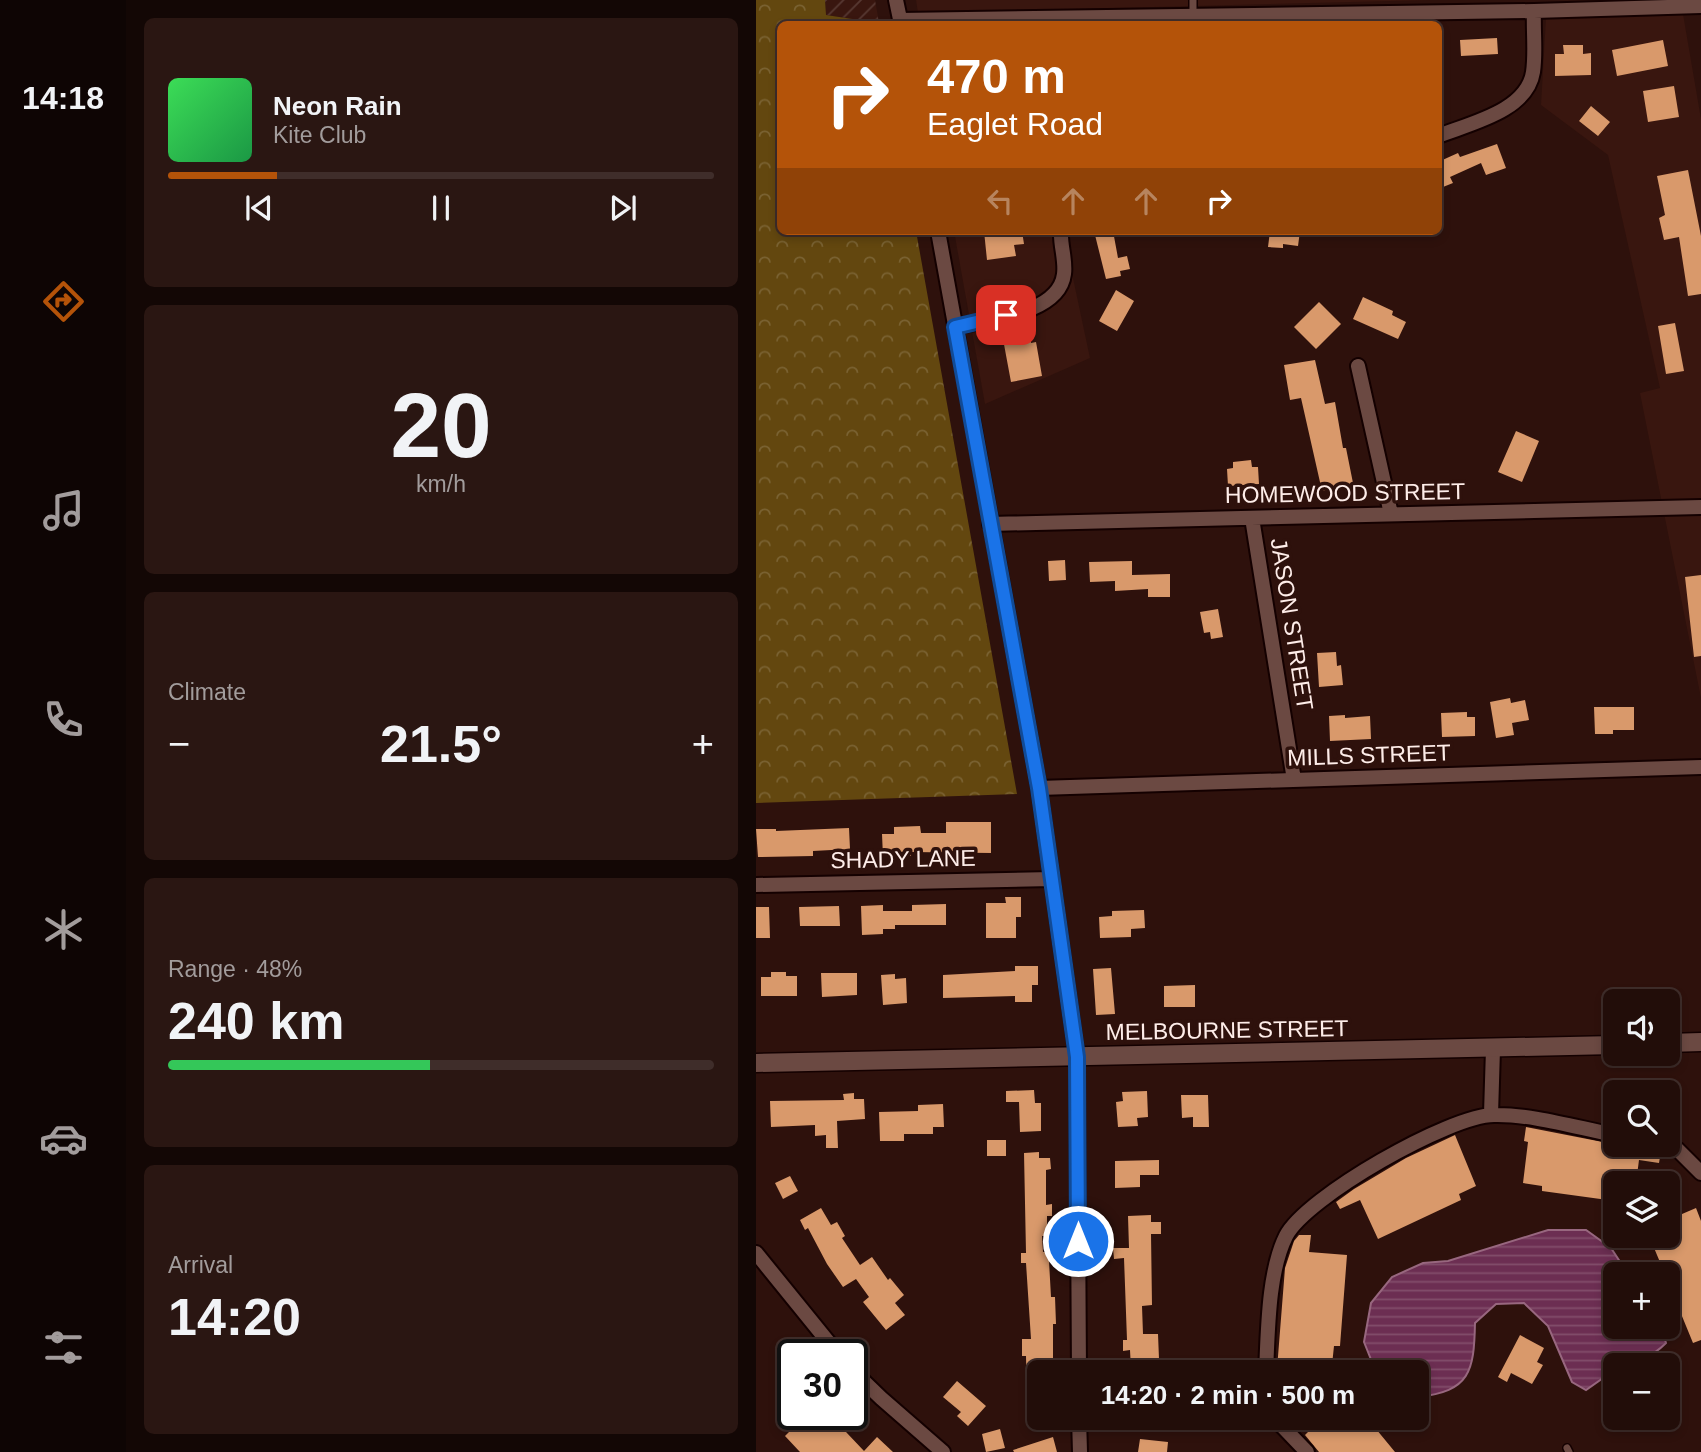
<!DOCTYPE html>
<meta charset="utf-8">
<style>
:root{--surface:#220d09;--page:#2a1612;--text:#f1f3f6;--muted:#a29c9c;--line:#3f2d2a;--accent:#b45309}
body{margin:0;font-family:Arial,sans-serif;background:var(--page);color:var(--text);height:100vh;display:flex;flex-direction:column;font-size:26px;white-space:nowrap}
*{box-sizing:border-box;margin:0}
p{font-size:23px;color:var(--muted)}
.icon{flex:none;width:38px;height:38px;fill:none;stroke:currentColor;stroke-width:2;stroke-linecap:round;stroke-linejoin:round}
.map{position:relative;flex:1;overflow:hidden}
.sheet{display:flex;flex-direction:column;gap:18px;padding:18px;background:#130705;width:630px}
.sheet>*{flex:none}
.banner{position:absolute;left:21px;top:21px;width:665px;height:214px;border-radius:10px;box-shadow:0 4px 10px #0003,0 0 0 2px var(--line);background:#b45309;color:#fff;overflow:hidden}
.fabs{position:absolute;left:847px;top:989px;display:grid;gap:14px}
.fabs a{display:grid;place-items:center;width:77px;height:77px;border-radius:10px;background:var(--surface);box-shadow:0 4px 10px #0003,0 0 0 2px var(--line);font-size:35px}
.speed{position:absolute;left:21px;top:1339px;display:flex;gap:14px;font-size:35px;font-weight:700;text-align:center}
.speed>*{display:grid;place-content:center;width:91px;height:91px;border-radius:50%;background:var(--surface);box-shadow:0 4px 10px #0003,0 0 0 2px var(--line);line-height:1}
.speed .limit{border:4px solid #111;border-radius:10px;background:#fff;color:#111}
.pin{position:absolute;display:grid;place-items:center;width:60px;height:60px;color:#fff;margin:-30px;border-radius:14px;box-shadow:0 4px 10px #0006}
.me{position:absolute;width:77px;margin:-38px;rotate:0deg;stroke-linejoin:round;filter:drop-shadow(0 0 5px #0008)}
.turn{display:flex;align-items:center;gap:24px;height:147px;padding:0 35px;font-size:32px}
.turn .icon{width:91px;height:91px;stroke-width:2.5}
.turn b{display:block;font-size:49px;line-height:60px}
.lanes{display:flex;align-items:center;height:66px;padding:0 35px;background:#0003;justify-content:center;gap:35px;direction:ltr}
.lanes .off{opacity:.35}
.big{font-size:52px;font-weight:600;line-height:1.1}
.sheet .tile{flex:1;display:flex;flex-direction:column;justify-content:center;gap:10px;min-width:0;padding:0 24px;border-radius:10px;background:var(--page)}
.sheet .dial{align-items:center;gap:0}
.dial b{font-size:91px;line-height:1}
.song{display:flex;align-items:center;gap:21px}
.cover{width:84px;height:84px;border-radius:10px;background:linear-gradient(135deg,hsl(130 70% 55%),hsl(140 70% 35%))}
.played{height:7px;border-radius:4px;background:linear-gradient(90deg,var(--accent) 20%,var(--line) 20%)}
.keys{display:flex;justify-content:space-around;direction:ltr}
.heat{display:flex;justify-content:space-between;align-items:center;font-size:38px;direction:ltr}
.charge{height:10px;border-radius:5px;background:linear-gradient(90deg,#34c759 48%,var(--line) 0)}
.trip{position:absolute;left:271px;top:1360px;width:402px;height:70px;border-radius:10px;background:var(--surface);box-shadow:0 4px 10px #0003,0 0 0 2px var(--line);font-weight:600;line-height:70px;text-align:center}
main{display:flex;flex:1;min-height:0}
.tabs{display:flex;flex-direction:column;width:126px;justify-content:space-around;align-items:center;background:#0e0504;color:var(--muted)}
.tabs .icon{width:49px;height:49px}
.tabs .selected{color:var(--accent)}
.tabs b{font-size:32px;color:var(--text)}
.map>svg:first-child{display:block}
</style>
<main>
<nav class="tabs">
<b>14:18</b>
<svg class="icon selected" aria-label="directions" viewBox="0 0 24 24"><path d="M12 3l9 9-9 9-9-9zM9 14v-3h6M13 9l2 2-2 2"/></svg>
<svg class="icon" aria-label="music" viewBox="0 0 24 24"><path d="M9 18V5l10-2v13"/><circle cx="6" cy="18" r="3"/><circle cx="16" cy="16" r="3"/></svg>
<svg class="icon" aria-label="phone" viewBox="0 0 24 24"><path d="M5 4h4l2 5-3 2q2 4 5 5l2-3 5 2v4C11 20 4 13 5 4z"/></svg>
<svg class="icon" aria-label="climate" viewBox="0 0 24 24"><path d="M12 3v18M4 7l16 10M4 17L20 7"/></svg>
<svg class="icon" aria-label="car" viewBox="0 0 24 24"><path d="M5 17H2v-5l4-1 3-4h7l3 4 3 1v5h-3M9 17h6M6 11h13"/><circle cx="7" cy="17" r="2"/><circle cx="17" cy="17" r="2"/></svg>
<svg class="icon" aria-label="filters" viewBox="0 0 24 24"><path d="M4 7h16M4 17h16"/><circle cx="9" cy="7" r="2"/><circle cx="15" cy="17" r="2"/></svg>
</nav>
<section class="sheet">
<div class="tile">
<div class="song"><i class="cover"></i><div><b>Neon Rain</b><p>Kite Club</p></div></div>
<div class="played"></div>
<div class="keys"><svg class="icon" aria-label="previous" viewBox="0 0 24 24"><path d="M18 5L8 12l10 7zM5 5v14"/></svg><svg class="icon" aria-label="pause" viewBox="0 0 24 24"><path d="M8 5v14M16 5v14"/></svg><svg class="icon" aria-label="next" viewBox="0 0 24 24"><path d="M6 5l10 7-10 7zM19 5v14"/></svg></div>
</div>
<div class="tile dial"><b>20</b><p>km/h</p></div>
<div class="tile"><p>Climate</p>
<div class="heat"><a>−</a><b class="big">21.5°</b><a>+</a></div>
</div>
<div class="tile"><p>Range · 48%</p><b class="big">240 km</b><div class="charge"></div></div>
<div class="tile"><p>Arrival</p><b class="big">14:20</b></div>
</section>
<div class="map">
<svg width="945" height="1452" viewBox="0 0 945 1452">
<defs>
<pattern id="industrial-furrows" width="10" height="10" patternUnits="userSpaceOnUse" patternTransform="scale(1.75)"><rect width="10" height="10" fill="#39160f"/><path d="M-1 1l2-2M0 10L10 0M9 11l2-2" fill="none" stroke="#573832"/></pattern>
<pattern id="forest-crowns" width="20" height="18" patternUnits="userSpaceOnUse" patternTransform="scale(1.75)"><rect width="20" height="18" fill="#63470f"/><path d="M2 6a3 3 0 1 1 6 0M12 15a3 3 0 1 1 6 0" fill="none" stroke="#7a6232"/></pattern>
<pattern id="water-rules" width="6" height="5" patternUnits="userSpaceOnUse" patternTransform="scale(1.75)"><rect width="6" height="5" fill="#6c2e52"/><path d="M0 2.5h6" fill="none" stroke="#824d6b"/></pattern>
</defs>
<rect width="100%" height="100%" fill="#2e110c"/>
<path fill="#39160f" d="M 160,0 L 675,0 L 162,13 Z
M 927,14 L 945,119 L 945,698 L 884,393 L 904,388 L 852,155 L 785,105 L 790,18 Z
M 198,231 L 307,231 L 334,358 L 229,404 Z"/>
<path fill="url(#industrial-furrows)" d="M 69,0 L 119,0 L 123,23 L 70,15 Z"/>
<path fill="url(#forest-crowns)" d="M 0,0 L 69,0 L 70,15 L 123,23 L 24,24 L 24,231 L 160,231 L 261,794 L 0,803 Z"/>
<path fill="url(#water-rules)" stroke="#98677f" stroke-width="2" d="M 792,1230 L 830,1230 L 855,1248 L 872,1274 L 859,1274 L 859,1326 L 905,1327 L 910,1343 C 896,1357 879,1365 859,1365 L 859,1374 L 850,1376 L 830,1390 L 816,1382 L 792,1326 L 768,1303 L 740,1304 L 719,1323 C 718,1372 714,1391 662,1397 L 662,1372 L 620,1372 L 608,1342 L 615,1303 L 636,1277 L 667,1263 L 692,1261 Z"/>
<path fill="#d9996b" d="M 741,38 L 742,54 L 705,56 L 704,40 Z
M 907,40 L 912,66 L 861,76 L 856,50 Z
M 807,45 L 827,45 L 827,54 L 835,53 L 835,75 L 799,76 L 799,54 L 808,54 Z
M 918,86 L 923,117 L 892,122 L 887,91 Z
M 835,106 L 854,122 L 842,136 L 823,121 Z
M 741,144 L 750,168 L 730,175 L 725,163 L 694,177 L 697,183 L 682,189 L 682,162 L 702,153 L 704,157 Z
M 932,170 L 945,236 L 945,294 L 932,296 L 923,237 L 908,240 L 903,218 L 909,215 L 901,176 Z
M 228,231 L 266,231 L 268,244 L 258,245 L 260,256 L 231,260 Z
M 338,231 L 357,231 L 362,258 L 371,256 L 374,269 L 364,271 L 365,276 L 350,279 Z
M 514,231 L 544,231 L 542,246 L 527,244 L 527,248 L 512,247 Z
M 360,290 L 378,301 L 361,331 L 343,321 Z
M 607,297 L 637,311 L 636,315 L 650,322 L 642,339 L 597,319 Z
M 563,302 L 585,324 L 560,349 L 538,327 Z
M 919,323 L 928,371 L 910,374 L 902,326 Z
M 274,334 L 275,343 L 280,342 L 286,376 L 255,382 L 247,339 Z
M 559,360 L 569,404 L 579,402 L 587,448 L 590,448 L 597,483 L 566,491 L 545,398 L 534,400 L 528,365 Z
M 760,431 L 783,441 L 766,482 L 742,472 Z
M 495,460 L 496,467 L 502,467 L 503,484 L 472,486 L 471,469 L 477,468 L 477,462 Z
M 309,560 L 310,580 L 293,581 L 292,561 Z
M 376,561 L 376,575 L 414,574 L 414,597 L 392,597 L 392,589 L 359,591 L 359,581 L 334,582 L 333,562 Z
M 945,575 L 945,656 L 938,657 L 929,577 Z
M 462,609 L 467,637 L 455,639 L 454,632 L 448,633 L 444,612 Z
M 580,652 L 581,666 L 585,665 L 587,685 L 563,687 L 561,653 Z
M 754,698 L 755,703 L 769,700 L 773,720 L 756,723 L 758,735 L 740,738 L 734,702 Z
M 838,707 L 878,707 L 878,730 L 857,730 L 857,734 L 839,734 Z
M 711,712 L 711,717 L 719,717 L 719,736 L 686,737 L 685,713 Z
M 589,715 L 589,718 L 614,716 L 615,739 L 574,741 L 573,716 Z
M 190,822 L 235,822 L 235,853 L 155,852 L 155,856 L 127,857 L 126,834 L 138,834 L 138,827 L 164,826 L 165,833 L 190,833 Z
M 93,828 L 94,849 L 57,851 L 57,856 L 2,857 L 0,829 L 20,829 L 20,831 Z
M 249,897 L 265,897 L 265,917 L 260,917 L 260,938 L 230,938 L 230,903 L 250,903 Z
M 190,904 L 190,925 L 139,925 L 139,929 L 127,929 L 127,934 L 106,935 L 105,906 L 127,905 L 127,911 L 156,911 L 156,905 Z
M 83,906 L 84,926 L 44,926 L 43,907 Z
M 0,907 L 13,907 L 14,938 L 0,938 Z
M 388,910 L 389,928 L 375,929 L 375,937 L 344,938 L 343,917 L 356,916 L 356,911 Z
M 259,966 L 282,966 L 282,985 L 276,985 L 276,1002 L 259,1002 L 259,996 L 187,998 L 187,975 L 259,971 Z
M 355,968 L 359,1014 L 340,1015 L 337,969 Z
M 15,972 L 30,972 L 30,976 L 41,976 L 41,996 L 5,996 L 5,977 L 15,977 Z
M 65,973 L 101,973 L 101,995 L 66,997 Z
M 139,974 L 139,979 L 150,978 L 151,1003 L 127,1005 L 125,975 Z
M 439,985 L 439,1007 L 408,1007 L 408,986 Z
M 278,1090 L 279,1103 L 285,1103 L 285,1131 L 264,1132 L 263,1102 L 250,1102 L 250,1091 Z
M 391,1091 L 392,1117 L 381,1118 L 382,1126 L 362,1127 L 360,1102 L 367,1101 L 366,1092 Z
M 98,1093 L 98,1099 L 108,1099 L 109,1119 L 81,1121 L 82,1148 L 70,1148 L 70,1135 L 59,1136 L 59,1125 L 15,1127 L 14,1101 L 88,1100 L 87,1094 Z
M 425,1095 L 452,1095 L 453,1127 L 437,1127 L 437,1117 L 426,1118 Z
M 187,1104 L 188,1127 L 177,1127 L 177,1134 L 148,1134 L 148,1141 L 124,1141 L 123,1112 L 162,1111 L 162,1105 Z
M 770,1127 L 857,1144 L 902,1145 L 905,1151 L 903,1163 L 883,1160 L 880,1183 L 859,1183 L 859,1201 L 786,1191 L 786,1186 L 767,1183 L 772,1142 L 768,1141 Z
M 699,1135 L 720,1186 L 703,1194 L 705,1200 L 622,1239 L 604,1200 L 584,1209 L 580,1202 L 598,1189 L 650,1158 Z
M 231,1140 L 250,1140 L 250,1156 L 231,1156 Z
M 283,1152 L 283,1158 L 294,1158 L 295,1169 L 290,1170 L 290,1205 L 296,1204 L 296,1216 L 291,1216 L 291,1236 L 286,1236 L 287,1252 L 298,1251 L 299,1261 L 293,1261 L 295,1297 L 299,1297 L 300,1324 L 297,1324 L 297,1366 L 284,1367 L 284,1408 L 271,1408 L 270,1356 L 266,1356 L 266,1339 L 275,1339 L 270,1263 L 265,1263 L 265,1253 L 270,1253 L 268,1153 Z
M 403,1160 L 403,1175 L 384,1175 L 384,1187 L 359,1188 L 359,1161 Z
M 34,1176 L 42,1191 L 27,1199 L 19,1183 Z
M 65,1208 L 75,1225 L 81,1222 L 89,1236 L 86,1238 L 104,1265 L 116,1257 L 132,1280 L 134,1278 L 148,1295 L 139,1303 L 149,1315 L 130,1330 L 107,1302 L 113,1297 L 100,1279 L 87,1287 L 71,1264 L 52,1228 L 49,1230 L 44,1220 Z
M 940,1208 L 945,1221 L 945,1340 L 937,1343 L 912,1282 L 912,1274 L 909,1274 L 893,1236 L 912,1236 L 912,1220 Z
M 395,1215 L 395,1222 L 405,1222 L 405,1234 L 395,1234 L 396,1305 L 386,1306 L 387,1334 L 402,1334 L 403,1359 L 395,1359 L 395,1369 L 375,1369 L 374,1350 L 367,1351 L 367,1340 L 371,1340 L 368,1258 L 358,1259 L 357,1248 L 373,1248 L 372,1216 Z
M 543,1235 L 555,1235 L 553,1252 L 591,1255 L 584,1346 L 578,1346 L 576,1365 L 534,1362 L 534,1370 L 521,1369 L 529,1268 L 538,1241 Z
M 764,1335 L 788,1348 L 781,1362 L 787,1365 L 776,1384 L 755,1373 L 751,1382 L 742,1377 Z
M 201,1381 L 230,1406 L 212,1426 L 201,1416 L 205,1412 L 187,1397 Z
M 51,1414 L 73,1414 L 108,1451 L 121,1437 L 137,1452 L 44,1452 L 29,1436 Z
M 373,1418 L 412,1418 L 412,1422 L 376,1430 Z
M 566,1418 L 611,1418 L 639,1452 L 563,1452 L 549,1435 Z
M 244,1429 L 249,1448 L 230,1452 L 226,1434 Z
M 297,1437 L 301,1452 L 258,1452 L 257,1450 Z
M 384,1439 L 412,1442 L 411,1452 L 382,1452 Z"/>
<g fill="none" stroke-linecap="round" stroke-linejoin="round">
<g stroke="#140000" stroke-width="10">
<path id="service" d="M 437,0 L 437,15
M 811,1448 L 813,1452"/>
</g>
<g stroke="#140000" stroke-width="18">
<path id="minor" d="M 140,0 L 145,24
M 144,20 L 778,11 L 945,6
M 682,136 C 715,123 771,111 777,72 C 780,52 777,31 778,11
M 182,231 L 283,788 L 321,1057 L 323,1372
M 199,327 C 231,319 303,315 308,274 C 310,260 304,245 305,231
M 602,366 L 635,514
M 496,518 L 538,780
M 234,524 L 945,507
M 283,788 L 945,767
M 0,885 L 296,879
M 735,1114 L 737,1049
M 911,1144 L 922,1150 L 945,1173
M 0,1253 L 82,1354
M 96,1370 L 125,1398 L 187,1452
M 510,1372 C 512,1331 512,1272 530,1236 C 550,1197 694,1115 738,1115 C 775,1114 822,1128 859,1135
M 323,1418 L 324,1452
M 521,1418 L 526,1426 L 551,1452"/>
</g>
<g stroke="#140000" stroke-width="21">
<path id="tertiary" d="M 912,1043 L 945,1042
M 0,1063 L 859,1045"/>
</g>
<use href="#service" stroke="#6b4942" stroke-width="7"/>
<use href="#minor" stroke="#6b4942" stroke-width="14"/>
<use href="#tertiary" stroke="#6b4942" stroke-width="18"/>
</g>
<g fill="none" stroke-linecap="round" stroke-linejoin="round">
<g stroke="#114b97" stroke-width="18">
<path id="route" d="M 250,315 L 199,327 L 283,788 L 321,1057 L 322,1241"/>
</g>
<use href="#route" stroke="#1a73e8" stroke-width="12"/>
</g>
<g text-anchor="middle" stroke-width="7" stroke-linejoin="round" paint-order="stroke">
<g font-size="23" fill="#feede9" stroke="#2e110c">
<text transform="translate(589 493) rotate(-1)" y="8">HOMEWOOD STREET</text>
<text transform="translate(536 624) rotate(81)" y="8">JASON STREET</text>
<text transform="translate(613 755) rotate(-2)" y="8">MILLS STREET</text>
<text transform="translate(147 859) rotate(-1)" y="8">SHADY LANE</text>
<text transform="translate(471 1030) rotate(-1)" y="8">MELBOURNE STREET</text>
</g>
</g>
</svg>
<div class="fabs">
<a><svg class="icon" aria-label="sound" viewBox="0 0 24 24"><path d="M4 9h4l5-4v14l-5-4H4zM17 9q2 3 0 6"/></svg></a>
<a><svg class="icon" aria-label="search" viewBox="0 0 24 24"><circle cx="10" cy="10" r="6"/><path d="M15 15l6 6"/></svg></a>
<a><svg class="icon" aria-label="layers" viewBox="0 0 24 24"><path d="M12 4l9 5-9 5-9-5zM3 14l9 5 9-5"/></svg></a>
<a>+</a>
<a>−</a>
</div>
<div class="speed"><div class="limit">30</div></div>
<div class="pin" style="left:250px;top:315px;background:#d93025"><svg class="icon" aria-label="arrive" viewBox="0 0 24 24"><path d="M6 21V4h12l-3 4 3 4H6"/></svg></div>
<svg class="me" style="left:322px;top:1241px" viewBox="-20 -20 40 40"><circle r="17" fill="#1a73e8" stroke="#fff" stroke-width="3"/><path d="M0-11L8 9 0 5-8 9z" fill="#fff"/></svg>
<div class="trip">14:20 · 2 min · 500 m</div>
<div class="banner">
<div class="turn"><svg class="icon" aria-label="right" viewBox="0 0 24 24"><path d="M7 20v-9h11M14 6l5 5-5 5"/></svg><div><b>470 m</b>Eaglet Road</div></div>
<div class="lanes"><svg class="icon off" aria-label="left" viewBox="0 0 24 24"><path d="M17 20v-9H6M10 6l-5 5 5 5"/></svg><svg class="icon off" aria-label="ahead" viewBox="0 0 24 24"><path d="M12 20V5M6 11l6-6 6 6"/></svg><svg class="icon off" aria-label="ahead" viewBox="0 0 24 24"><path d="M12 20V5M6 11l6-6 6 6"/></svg><svg class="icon" aria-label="right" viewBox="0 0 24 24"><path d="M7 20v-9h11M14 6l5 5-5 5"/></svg></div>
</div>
</div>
</main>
